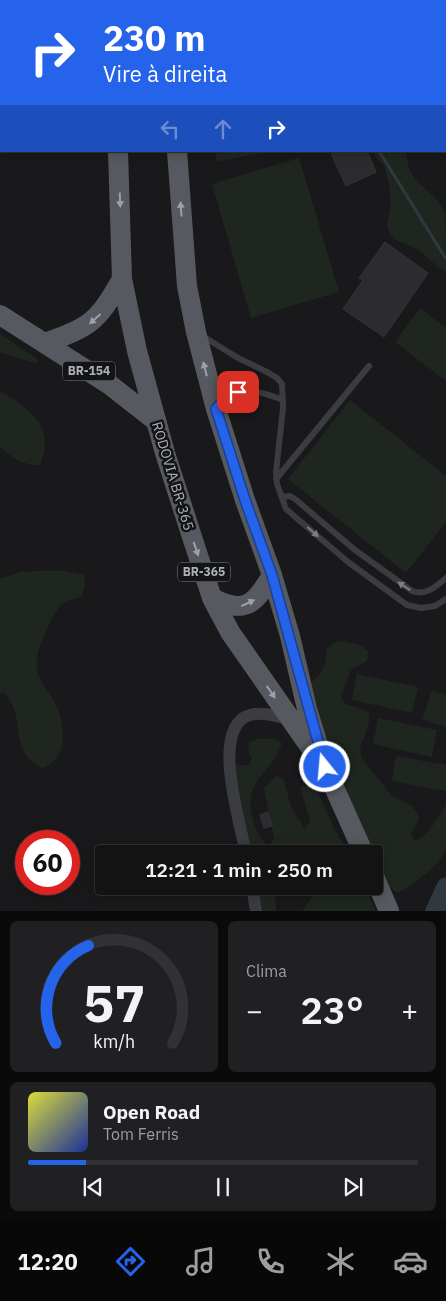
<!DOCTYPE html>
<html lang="pt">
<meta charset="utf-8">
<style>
:root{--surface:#131314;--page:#202022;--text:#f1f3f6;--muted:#9d9ea0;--line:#323234;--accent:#2563eb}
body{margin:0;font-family:"IBM Plex Sans",sans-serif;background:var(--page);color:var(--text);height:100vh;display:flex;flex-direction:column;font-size:19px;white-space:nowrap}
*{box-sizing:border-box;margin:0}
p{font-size:16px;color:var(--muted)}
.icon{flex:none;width:28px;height:28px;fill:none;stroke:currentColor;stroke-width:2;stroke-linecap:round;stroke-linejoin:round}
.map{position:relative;height:911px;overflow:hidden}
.side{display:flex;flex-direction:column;gap:10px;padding:10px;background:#0a0a0b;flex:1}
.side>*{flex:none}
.guide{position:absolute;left:0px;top:0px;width:446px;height:152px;box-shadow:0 2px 12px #0003,0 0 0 1px var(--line);background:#2563eb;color:#fff;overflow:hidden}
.speed{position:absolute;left:15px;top:830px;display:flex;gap:10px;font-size:25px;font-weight:700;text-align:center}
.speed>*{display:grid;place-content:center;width:65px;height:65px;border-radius:50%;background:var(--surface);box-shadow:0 2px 12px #0003,0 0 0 1px var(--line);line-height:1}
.speed .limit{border:8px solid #d22;background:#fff;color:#111}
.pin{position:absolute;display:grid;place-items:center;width:42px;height:42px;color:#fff;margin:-21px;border-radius:10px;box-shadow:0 2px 8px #0006}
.me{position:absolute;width:55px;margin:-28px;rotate:343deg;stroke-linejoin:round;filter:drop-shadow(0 0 4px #0008)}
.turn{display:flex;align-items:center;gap:18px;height:105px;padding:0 20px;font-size:22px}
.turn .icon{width:65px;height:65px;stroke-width:2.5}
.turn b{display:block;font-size:35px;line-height:42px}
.lanes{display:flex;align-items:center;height:48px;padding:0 20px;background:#0003;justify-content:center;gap:25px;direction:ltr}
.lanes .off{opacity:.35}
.big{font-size:38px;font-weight:600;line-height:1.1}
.side .card{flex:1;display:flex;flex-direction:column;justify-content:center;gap:8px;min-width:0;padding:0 18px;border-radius:8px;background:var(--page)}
.side .dial{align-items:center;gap:0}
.dial svg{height:130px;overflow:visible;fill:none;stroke:var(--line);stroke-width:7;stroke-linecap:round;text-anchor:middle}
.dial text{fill:var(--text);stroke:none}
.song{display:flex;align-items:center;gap:15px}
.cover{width:60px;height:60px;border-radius:8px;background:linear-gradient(135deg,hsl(60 70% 55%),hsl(230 70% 35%))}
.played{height:5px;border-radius:2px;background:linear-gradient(90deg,var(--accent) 15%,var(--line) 15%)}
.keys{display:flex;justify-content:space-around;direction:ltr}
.heat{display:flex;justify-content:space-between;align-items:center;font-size:28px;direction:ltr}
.side .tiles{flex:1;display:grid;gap:10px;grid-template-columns:1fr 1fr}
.card:last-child{grid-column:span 2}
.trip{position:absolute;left:95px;top:845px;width:288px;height:50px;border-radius:5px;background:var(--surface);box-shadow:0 2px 12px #0003,0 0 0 1px var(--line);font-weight:600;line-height:50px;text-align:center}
.dock{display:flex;height:80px;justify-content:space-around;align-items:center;background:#080808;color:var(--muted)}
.dock .icon{width:35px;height:35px}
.dock .selected{color:var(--accent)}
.dock b{font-size:22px;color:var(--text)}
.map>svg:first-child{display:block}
</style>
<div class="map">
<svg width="446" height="911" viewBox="0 0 446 911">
<rect width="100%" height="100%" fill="#19191b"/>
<path fill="#1f2620" d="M 215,151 L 271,151 L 217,162 Z
M 372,151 L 406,151 C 408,188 433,186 445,212 C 446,221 446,260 446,271 L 439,268 L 419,250 L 394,239 L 389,232 L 387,223 L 391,205 L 389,183 L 384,166 Z
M 299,158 L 339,292 L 251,318 L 212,184 Z
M 420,308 L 446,328 L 446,381 L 395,342 Z
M 0,334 L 36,358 L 39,362 L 34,363 L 0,352 Z
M 0,391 C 30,410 56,425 40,465 C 23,465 12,459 0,446 Z
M 350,400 L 446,476 L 446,522 L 406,573 L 288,479 Z
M 38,571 L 66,571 L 84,575 L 85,584 L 81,597 C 61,601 58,607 49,625 C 43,638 35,653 37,669 C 39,684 51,692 56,705 C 65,727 69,758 43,768 C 7,753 28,716 4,693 L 0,693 L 0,579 L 20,572 Z
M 344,641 L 362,646 L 369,652 L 367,661 L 351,670 L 341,696 L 345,704 L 362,709 L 369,713 L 369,723 L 360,748 L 361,757 L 391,795 L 410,805 L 416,811 L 419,819 L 411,834 L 415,841 C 430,835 438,817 446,804 C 446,818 446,834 446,847 C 443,865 412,884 398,893 L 388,886 L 379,871 L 345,788 L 308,686 C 312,680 316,679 320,674 C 325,667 326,656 327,648 L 336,642 Z
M 357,674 L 418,687 L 412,713 L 352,700 Z
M 432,690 L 446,695 L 446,727 L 422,719 Z
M 378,718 L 437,730 L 432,757 L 373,744 Z
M 257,739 L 274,739 L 282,743 C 272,775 241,779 253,820 C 256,831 259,839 269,845 L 274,838 L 264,788 L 276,776 L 284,780 L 291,807 L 305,829 L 310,821 L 300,787 L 309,785 L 316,788 L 335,830 L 349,854 L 248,854 L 232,762 L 240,765 L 249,765 L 252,758 L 248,750 L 249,742 Z
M 396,756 L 446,765 L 446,791 L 392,781 Z
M 253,886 L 269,886 C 274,895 277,900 276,911 L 259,911 Z
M 310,886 L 364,886 L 376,911 L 302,911 L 312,897 Z"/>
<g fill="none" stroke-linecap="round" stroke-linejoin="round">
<path stroke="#2f393f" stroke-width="3" d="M 282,0 L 283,1
M 379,151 L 446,259"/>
<path stroke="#2f393f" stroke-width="19" d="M 435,911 L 446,887"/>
</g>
<path fill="#2c2c2f" stroke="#333437" d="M 330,151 L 367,151 L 376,172 L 346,186 Z
M 385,242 L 428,273 L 384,337 L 343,309 L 363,280 L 359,278 Z
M 268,812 L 272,826 L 264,828 L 260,815 Z"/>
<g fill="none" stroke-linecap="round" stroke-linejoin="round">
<path stroke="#3a3c40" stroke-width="6" d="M 201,335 L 238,358 L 267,372 L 277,378 L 282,384 L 283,408 L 276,472 L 277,484 L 286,509 L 348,562 L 407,605 L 421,608 L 435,606 L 446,599
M 218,406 C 236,384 260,391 283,400
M 276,479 L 369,366
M 282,497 L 290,496 L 295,499 L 355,550 L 412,591 C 427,596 435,587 446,578"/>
<path stroke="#3a3c40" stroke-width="12" d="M 246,854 C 241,824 209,727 250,715 C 263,711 279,717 292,720
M 252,886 L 256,911"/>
<path stroke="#56595f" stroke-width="20" d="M 148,0 L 149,1
M 132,1 L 132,0
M 118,151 L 122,279 L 137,351 L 165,453 L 193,540 L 212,598 L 230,632 L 315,754
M 177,151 L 187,286 L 196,332 L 216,409 L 245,500 L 272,575 L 290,636 L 307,709 L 325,767 L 364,854
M 0,315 L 110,385 L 156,421
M 45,343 C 92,326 97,322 122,279
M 212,598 C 245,615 255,604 272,575
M 374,876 L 389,911"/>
</g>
<defs><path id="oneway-solid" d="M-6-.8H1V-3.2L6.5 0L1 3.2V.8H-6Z" transform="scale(1.25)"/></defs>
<g fill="#9ba0a9">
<use href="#oneway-solid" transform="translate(120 200) rotate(88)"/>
<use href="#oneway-solid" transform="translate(181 209) rotate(-94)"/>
<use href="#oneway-solid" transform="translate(95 319) rotate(138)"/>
<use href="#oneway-solid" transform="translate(205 369) rotate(-104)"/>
<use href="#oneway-solid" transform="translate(196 549) rotate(71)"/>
<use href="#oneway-solid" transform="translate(248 603) rotate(-25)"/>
<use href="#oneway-solid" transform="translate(271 692) rotate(55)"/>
</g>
<g fill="#797d84">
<use href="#oneway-solid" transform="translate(313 532) rotate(41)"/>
<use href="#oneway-solid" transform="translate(404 586) rotate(-147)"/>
</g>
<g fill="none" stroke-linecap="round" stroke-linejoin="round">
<g stroke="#184099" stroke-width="12">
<path id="route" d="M 238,392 L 224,400 L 216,409 L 245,500 L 272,575 L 325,767"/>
</g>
<use href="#route" stroke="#2563eb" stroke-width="9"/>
</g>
<g text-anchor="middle" stroke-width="5" stroke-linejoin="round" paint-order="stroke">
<g fill="#141416" stroke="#7e838a" stroke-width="1">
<rect x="63" y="361.5" width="52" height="19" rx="4"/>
<rect x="178" y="562.5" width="52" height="19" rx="4"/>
</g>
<g font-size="12" font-weight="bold" fill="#acb2bb">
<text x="89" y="375">BR-154</text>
<text x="204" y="576">BR-365</text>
</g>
<g font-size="14" fill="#acb2bb" stroke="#141416">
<text transform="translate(173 476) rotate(73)" y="5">RODOVIA BR-365</text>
</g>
</g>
</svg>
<div class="speed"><div class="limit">60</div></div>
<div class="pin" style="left:238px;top:392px;background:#d93025"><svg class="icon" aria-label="arrive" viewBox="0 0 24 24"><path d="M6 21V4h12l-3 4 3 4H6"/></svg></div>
<svg class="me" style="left:325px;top:767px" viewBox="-20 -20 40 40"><circle r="17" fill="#2563eb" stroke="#fff" stroke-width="3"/><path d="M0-11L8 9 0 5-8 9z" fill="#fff"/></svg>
<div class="trip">12:21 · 1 min · 250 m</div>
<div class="guide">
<div class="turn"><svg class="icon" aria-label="right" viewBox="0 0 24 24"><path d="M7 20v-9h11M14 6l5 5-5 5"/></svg><div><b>230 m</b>Vire à direita</div></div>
<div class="lanes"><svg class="icon off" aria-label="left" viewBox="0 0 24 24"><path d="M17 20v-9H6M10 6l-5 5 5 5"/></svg><svg class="icon off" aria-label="ahead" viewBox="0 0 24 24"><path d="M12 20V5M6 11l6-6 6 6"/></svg><svg class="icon" aria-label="right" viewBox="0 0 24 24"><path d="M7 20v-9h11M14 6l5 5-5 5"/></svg></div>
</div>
</div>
<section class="side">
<div class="tiles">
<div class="card dial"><svg viewBox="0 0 100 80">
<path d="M14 69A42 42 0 1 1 86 69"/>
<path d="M14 69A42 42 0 0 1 34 9" stroke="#2563eb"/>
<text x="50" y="56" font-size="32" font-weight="700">57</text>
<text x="50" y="72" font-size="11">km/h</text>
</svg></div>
<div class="card"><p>Clima</p>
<div class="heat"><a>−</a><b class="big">23°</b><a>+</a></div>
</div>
<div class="card">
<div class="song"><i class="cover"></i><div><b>Open Road</b><p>Tom Ferris</p></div></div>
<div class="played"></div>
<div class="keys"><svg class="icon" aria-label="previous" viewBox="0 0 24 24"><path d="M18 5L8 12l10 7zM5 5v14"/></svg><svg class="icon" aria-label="pause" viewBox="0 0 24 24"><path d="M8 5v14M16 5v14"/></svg><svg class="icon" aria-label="next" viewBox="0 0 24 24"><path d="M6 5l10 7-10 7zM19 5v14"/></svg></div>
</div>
</div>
</section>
<nav class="dock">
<b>12:20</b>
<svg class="icon selected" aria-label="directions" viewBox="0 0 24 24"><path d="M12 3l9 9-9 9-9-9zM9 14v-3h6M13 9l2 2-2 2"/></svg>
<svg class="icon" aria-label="music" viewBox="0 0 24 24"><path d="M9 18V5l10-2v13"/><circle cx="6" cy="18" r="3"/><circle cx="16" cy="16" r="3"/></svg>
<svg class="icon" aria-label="phone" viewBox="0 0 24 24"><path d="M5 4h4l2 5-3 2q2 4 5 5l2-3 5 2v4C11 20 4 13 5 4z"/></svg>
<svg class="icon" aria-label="climate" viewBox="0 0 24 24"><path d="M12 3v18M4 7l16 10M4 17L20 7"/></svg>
<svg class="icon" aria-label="car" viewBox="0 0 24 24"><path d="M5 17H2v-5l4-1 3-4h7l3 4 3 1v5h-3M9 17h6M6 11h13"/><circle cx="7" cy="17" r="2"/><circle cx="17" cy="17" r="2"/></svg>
</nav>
